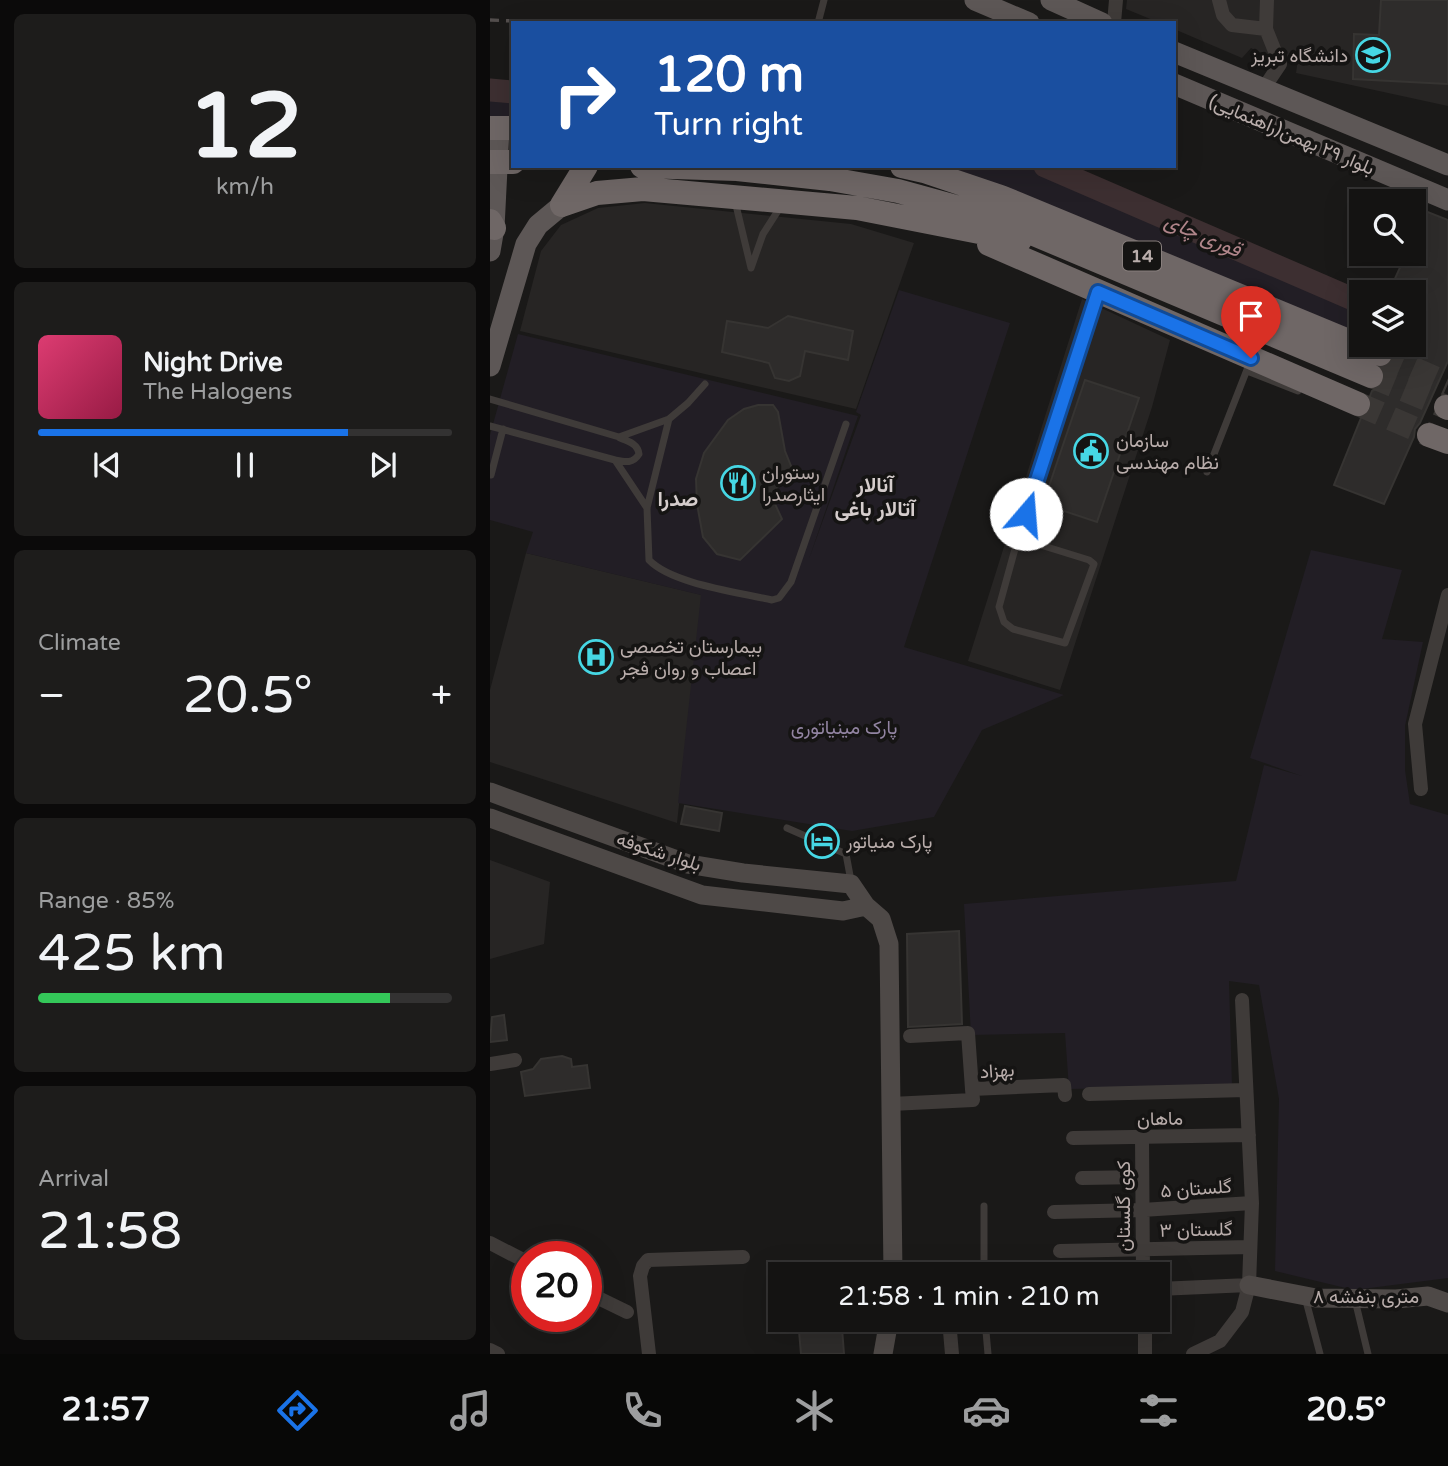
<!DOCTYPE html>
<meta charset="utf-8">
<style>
:root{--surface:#141312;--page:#1d1c1b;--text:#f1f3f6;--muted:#9d9e9f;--line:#333232;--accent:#1a73e8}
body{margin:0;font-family:"Varela Round",Vazirmatn,sans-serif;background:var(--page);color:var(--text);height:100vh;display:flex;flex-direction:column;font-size:26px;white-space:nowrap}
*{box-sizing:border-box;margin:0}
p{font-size:23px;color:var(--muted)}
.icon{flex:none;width:38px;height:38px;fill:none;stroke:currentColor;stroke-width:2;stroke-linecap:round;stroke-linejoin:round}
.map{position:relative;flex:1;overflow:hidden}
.drawer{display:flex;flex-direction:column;gap:14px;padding:14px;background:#0b0a0a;width:490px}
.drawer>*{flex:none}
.banner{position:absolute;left:21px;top:21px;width:665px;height:147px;border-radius:0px;box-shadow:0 7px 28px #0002,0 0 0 2px var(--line);background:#1a4fa0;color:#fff;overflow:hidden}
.tools{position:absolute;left:859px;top:189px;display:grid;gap:14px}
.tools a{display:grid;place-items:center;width:77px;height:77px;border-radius:0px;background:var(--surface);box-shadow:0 7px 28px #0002,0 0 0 2px var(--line);font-size:35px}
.speed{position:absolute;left:21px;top:1241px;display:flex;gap:14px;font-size:35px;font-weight:700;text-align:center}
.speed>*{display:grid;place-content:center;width:91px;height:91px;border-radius:50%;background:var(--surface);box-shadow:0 7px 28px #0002,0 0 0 2px var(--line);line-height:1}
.speed .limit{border:10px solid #d22;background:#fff;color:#111}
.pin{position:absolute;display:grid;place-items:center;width:60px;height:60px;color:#fff;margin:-72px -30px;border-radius:50% 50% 50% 0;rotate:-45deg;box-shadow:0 0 7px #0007}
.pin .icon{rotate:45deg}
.me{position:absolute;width:77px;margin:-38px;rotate:18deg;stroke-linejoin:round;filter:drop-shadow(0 0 5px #0008)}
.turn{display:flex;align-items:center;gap:24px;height:147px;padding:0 28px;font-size:32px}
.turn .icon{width:91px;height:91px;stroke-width:2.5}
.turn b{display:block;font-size:49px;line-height:60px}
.big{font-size:52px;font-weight:600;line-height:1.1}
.drawer .card{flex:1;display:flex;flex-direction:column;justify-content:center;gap:10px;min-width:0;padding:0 24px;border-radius:10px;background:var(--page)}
.drawer .dial{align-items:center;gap:0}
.dial b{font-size:91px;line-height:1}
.song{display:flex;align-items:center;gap:21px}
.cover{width:84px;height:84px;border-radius:10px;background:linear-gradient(135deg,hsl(340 70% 55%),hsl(340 70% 35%))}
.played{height:7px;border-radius:4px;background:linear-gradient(90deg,var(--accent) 75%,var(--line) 75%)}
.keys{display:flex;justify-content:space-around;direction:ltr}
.heat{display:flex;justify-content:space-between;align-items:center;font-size:38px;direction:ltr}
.charge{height:10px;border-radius:5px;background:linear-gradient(90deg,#34c759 85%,var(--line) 0)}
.trip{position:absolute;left:278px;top:1262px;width:402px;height:70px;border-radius:0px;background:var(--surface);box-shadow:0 7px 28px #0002,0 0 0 2px var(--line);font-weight:600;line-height:70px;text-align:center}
.tabs{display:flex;height:112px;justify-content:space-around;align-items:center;background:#080807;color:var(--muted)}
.tabs .icon{width:49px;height:49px}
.tabs .selected{color:var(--accent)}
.tabs b{font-size:32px;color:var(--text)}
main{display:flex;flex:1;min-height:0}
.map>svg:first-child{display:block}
</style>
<main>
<section class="drawer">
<div class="card dial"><b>12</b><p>km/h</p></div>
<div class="card">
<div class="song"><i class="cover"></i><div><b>Night Drive</b><p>The Halogens</p></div></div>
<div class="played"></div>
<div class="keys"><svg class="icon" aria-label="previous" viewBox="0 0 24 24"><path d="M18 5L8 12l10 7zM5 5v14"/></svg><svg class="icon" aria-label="pause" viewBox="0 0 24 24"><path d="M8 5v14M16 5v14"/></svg><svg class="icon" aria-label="next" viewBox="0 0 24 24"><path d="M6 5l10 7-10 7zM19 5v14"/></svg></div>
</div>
<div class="card"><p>Climate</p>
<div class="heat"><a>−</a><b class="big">20.5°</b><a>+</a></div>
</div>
<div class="card"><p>Range · 85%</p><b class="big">425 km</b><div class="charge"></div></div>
<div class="card"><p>Arrival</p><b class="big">21:58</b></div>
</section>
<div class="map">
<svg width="958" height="1354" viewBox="0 0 958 1354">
<rect width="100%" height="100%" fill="#1a1918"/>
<path fill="#272524" d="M 637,0 L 958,0 L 958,106 L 806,73 L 809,53 L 790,64 L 761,48 L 752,58 L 684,29 L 684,23 L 670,23 L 636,9 Z
M 155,203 L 361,224 L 424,243 L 366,409 L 30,331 L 51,251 L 71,225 L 108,208 Z
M 592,299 L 680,340 L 662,407 L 570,690 L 478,661 Z
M 36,553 L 212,595 L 187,823 L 0,762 L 0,690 Z
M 0,860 L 60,882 L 54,944 L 0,959 Z"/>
<path fill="#221e25" d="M 0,94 L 23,95 L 23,124 L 0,123 Z
M 443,166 L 541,166 L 871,310 L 871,336 Z
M 409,290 L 520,323 L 414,647 L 574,695 L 492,730 L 444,817 L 362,831 L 188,803 L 211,595 L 36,553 L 43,532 L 0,520 L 0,435 L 28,334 L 368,416 L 319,559 L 371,415 L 366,412 Z
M 821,550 L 912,570 L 892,639 L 933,642 L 915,726 L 915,770 L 920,804 L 958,815 L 958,1278 L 864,1290 L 785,1271 L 789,1099 L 769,985 L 739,981 L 742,1086 L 579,1089 L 575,1033 L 481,1035 L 474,904 L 746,881 L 774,765 L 812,776 L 760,758 Z"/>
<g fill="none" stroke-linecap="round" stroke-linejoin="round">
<path stroke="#3d2f31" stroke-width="23" d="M 0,90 L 23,92
M 555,166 L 872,303"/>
</g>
<path fill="#2e2c2b" stroke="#363432" stroke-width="2" d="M 891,0 L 958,0 L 958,84 L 863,79 L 864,34 L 889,35 Z
M 935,211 L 958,220 L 958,361 L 930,423 L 925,429 L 924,437 L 894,504 L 844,485 L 871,418 L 877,415 L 882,409 L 880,396 L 882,391 L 889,388 L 895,381 L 893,368 L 900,365 L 904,359 L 905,351 L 902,345 L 924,345 L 924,292 L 899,292 L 916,254 L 924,254 L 924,235 Z
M 298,316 L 363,331 L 358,360 L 315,351 L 310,376 L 299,381 L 285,378 L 279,363 L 232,352 L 237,321 L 278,328 Z
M 595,380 L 649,398 L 607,522 L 553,504 Z
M 268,405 L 283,405 L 288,412 L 295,451 L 305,476 L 294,480 L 288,486 L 285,494 L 285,504 L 292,519 L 250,560 L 227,554 L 213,537 L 207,504 L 206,479 L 214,453 L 238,420 L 254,409 Z
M 195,806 L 232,813 L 229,831 L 191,824 Z
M 469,931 L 472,1024 L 418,1027 L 417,934 Z
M 14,1015 L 17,1040 L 0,1042 L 2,1017 Z
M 72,1056 L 81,1059 L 82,1067 L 97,1065 L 100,1088 L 35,1096 L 31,1072 L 43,1069 L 51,1059 Z
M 352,1328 L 354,1354 L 311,1354 L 309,1331 Z"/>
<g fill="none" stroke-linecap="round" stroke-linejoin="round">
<path stroke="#3a3735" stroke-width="24" stroke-dasharray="24 12" stroke-linecap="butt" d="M 890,354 L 958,384
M 881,376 L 956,407
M 868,404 L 939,435"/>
<path stroke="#3f3b39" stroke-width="7" d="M 328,23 L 334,0
M 245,201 L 261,268 L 273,234 L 291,206
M 757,371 L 808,391
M 0,399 L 129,437 L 179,419 L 198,403 L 215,384
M 179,419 L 157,508 L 159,560 C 182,584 248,592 282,600 L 289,598 L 301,582 L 356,424
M 0,426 L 125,460 L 157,508
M 125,460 C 135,462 143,464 149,454 C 148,444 138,441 130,438
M 717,472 L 760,362
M 1,475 L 13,429
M 528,538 L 599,560 L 604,564 L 575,643 L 523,629 L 514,622 L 509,607 L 528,538 L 607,296
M 297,828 L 356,854 L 361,881
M 494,1206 L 494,1274
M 815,1297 L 830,1354
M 865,1300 L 878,1354
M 495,1320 L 498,1354"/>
<path stroke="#3f3b39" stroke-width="14" d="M 729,0 L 733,15 L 742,25 L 776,29
M 624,23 L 626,0
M 774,88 L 790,64 L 776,29 L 777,0
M 931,789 L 925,724 L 958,595
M 420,1036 L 478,1033 L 482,1089
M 0,1064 L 25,1060
M 599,1094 L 756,1090
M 401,1104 L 483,1100 L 482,1089 L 574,1085 L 575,1095
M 583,1138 L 759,1135
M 652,1138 L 653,1274
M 592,1178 L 652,1177
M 564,1212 L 652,1210 L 762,1203
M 0,1243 L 37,1262
M 570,1251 L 760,1247
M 668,1289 L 759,1285
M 96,1292 L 137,1312
M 459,1320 L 462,1354
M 655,1320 L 655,1354
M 0,1350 L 8,1354
M 159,1354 L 150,1276 L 153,1266 L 158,1260 L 253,1257
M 703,1354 L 730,1341 L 752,1312 L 759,1285 L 762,1203 L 752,1000"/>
<path stroke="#4e4947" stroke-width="19" d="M 0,792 L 198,864 L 253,873 L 361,884 L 376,906 L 391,919 L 399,944 L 403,1274
M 0,818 L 212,895 L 353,911 L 376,906
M 759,1285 L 826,1298 L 906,1299 L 938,1296 L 958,1303
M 393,1354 L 399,1320"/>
<path stroke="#5d5756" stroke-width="21" d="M 485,0 L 539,23
M 561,0 L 612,23
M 684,52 L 958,165
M 684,84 L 958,200
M 0,251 L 4,228 L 9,128
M 0,366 L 36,244 L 48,225 L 72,205"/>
<path stroke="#6f6766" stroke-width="24" d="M 0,128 L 23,128
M 152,166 L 247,169 L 340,179 L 408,191 L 506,218 L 881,376
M 412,166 L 434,171 L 511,197 L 890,354
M 72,205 L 107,193 L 153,189 L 367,208 L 530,240
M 72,205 L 96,166
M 0,221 L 4,228
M 499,244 L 868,404
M 956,407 L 958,408
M 939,435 L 958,442"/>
<path stroke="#534e4d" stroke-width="3.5" stroke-dasharray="9 7" stroke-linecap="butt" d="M 0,20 L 72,23"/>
<path stroke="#6f6766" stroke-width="24" d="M 0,162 L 23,162"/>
</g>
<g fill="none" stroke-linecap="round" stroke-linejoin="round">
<g stroke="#114b97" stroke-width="18">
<path id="route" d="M 536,514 L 608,292 L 761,358"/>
</g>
<use href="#route" stroke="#1a73e8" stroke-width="12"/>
</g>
<defs>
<g id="university-ring" transform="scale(1.75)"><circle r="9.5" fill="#151413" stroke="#46d7e4" stroke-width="1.5"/><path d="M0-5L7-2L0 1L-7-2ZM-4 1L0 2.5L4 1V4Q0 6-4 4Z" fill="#46d7e4"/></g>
<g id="civic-ring" transform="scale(1.75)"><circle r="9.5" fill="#151413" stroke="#46d7e4" stroke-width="1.5"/><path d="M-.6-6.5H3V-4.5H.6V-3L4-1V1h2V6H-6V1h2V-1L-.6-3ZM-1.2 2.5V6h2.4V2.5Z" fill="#46d7e4"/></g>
<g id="restaurant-ring" transform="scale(1.75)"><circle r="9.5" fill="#151413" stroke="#46d7e4" stroke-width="1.5"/><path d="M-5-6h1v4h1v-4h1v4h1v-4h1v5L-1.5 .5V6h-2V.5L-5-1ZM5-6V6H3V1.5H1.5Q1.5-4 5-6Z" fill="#46d7e4"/></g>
<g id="hospital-ring" transform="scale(1.75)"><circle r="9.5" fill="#151413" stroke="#46d7e4" stroke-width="1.5"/><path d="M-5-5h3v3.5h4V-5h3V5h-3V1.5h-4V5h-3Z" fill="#46d7e4"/></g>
<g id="hotel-ring" transform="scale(1.75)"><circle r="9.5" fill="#151413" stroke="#46d7e4" stroke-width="1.5"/><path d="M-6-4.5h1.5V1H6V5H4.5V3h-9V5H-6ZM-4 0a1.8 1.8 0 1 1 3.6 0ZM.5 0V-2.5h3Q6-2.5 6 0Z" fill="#46d7e4"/></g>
</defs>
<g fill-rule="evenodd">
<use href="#university-ring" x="883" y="55"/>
<use href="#civic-ring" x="601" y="451"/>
<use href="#restaurant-ring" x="248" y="483"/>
<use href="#hospital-ring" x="106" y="657"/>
<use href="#hotel-ring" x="332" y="841"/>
</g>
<g text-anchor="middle" stroke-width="7" stroke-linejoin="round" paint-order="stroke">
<rect fill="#151413" stroke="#887f7d" stroke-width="2" x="633" y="241.5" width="38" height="29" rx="5"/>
<g font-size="18" font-weight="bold" fill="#b9adab">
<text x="652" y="262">14</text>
</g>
<g font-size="19" fill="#b9adab" stroke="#151413" text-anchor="start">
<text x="858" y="62" text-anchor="end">دانشگاه تبریز</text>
<text x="626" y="447">سازمان<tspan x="626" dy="22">نظام مهندسی</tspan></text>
<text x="272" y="479">رستوران<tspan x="272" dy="22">ایثارصدرا</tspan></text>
<text x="130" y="653">بیمارستان تخصصی<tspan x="130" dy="22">اعصاب و روان فجر</tspan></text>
<text x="356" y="848">پارک منیاتور</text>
</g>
<g font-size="19" fill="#b9adab" stroke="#151413">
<text transform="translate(802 134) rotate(23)" y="7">بلوار ٢٩ بهمن(راهنمایی)</text>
<text transform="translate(169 851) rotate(18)" y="7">بلوار شکوفه</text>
<text transform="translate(507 1070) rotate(-4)" y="7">بهزاد</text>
<text transform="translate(670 1118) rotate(-1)" y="7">ماهان</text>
<text transform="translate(706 1188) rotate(-4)" y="7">گلستان ۵</text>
<text transform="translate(633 1206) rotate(-90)" y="7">کوی گلستان</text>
<text transform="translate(706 1229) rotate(-1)" y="7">گلستان ۳</text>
<text x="876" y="1303">۸ متری بنفشه</text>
</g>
<g font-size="19" fill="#9284a2" stroke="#151413">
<text x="354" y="734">پارک مینیاتوری</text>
</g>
<g font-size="21" font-style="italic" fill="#b0858a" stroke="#151413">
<text transform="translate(713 235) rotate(23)" y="7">قوری چای</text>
</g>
<g font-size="21" font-weight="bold" fill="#d5cdcc" stroke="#151413">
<text x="385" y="492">آنالار<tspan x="385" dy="24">آتالار باغی</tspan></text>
<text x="188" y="506">صدرا</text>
</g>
</g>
</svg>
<div class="tools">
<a><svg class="icon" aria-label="search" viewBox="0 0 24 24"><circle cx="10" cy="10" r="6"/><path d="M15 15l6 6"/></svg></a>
<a><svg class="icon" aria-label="layers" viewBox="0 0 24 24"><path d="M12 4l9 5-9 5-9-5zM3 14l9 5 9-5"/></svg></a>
</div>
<div class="speed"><div class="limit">20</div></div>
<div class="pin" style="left:761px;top:358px;background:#d93025"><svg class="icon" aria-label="arrive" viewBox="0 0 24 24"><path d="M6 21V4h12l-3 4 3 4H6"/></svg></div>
<svg class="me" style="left:536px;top:514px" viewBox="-20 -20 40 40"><circle r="19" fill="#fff"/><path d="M0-13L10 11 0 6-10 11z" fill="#1a73e8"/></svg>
<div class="trip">21:58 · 1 min · 210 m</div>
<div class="banner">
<div class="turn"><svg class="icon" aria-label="right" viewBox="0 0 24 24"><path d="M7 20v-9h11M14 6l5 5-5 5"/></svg><div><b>120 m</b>Turn right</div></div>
</div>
</div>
</main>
<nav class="tabs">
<b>21:57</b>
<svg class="icon selected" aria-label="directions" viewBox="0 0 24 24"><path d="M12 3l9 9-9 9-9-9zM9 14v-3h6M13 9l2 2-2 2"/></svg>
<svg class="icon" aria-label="music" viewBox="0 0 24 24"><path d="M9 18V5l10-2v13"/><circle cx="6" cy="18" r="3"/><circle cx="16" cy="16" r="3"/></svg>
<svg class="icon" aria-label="phone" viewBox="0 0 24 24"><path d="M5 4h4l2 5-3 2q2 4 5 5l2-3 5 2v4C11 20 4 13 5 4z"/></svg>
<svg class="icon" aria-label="climate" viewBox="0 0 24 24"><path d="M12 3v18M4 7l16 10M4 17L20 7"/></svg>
<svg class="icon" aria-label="car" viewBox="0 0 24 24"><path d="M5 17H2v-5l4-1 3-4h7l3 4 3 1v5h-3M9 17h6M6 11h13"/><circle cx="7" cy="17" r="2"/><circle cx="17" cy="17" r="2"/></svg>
<svg class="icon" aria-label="filters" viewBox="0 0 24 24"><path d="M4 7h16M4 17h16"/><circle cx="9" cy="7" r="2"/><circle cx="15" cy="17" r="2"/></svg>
<b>20.5°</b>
</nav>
